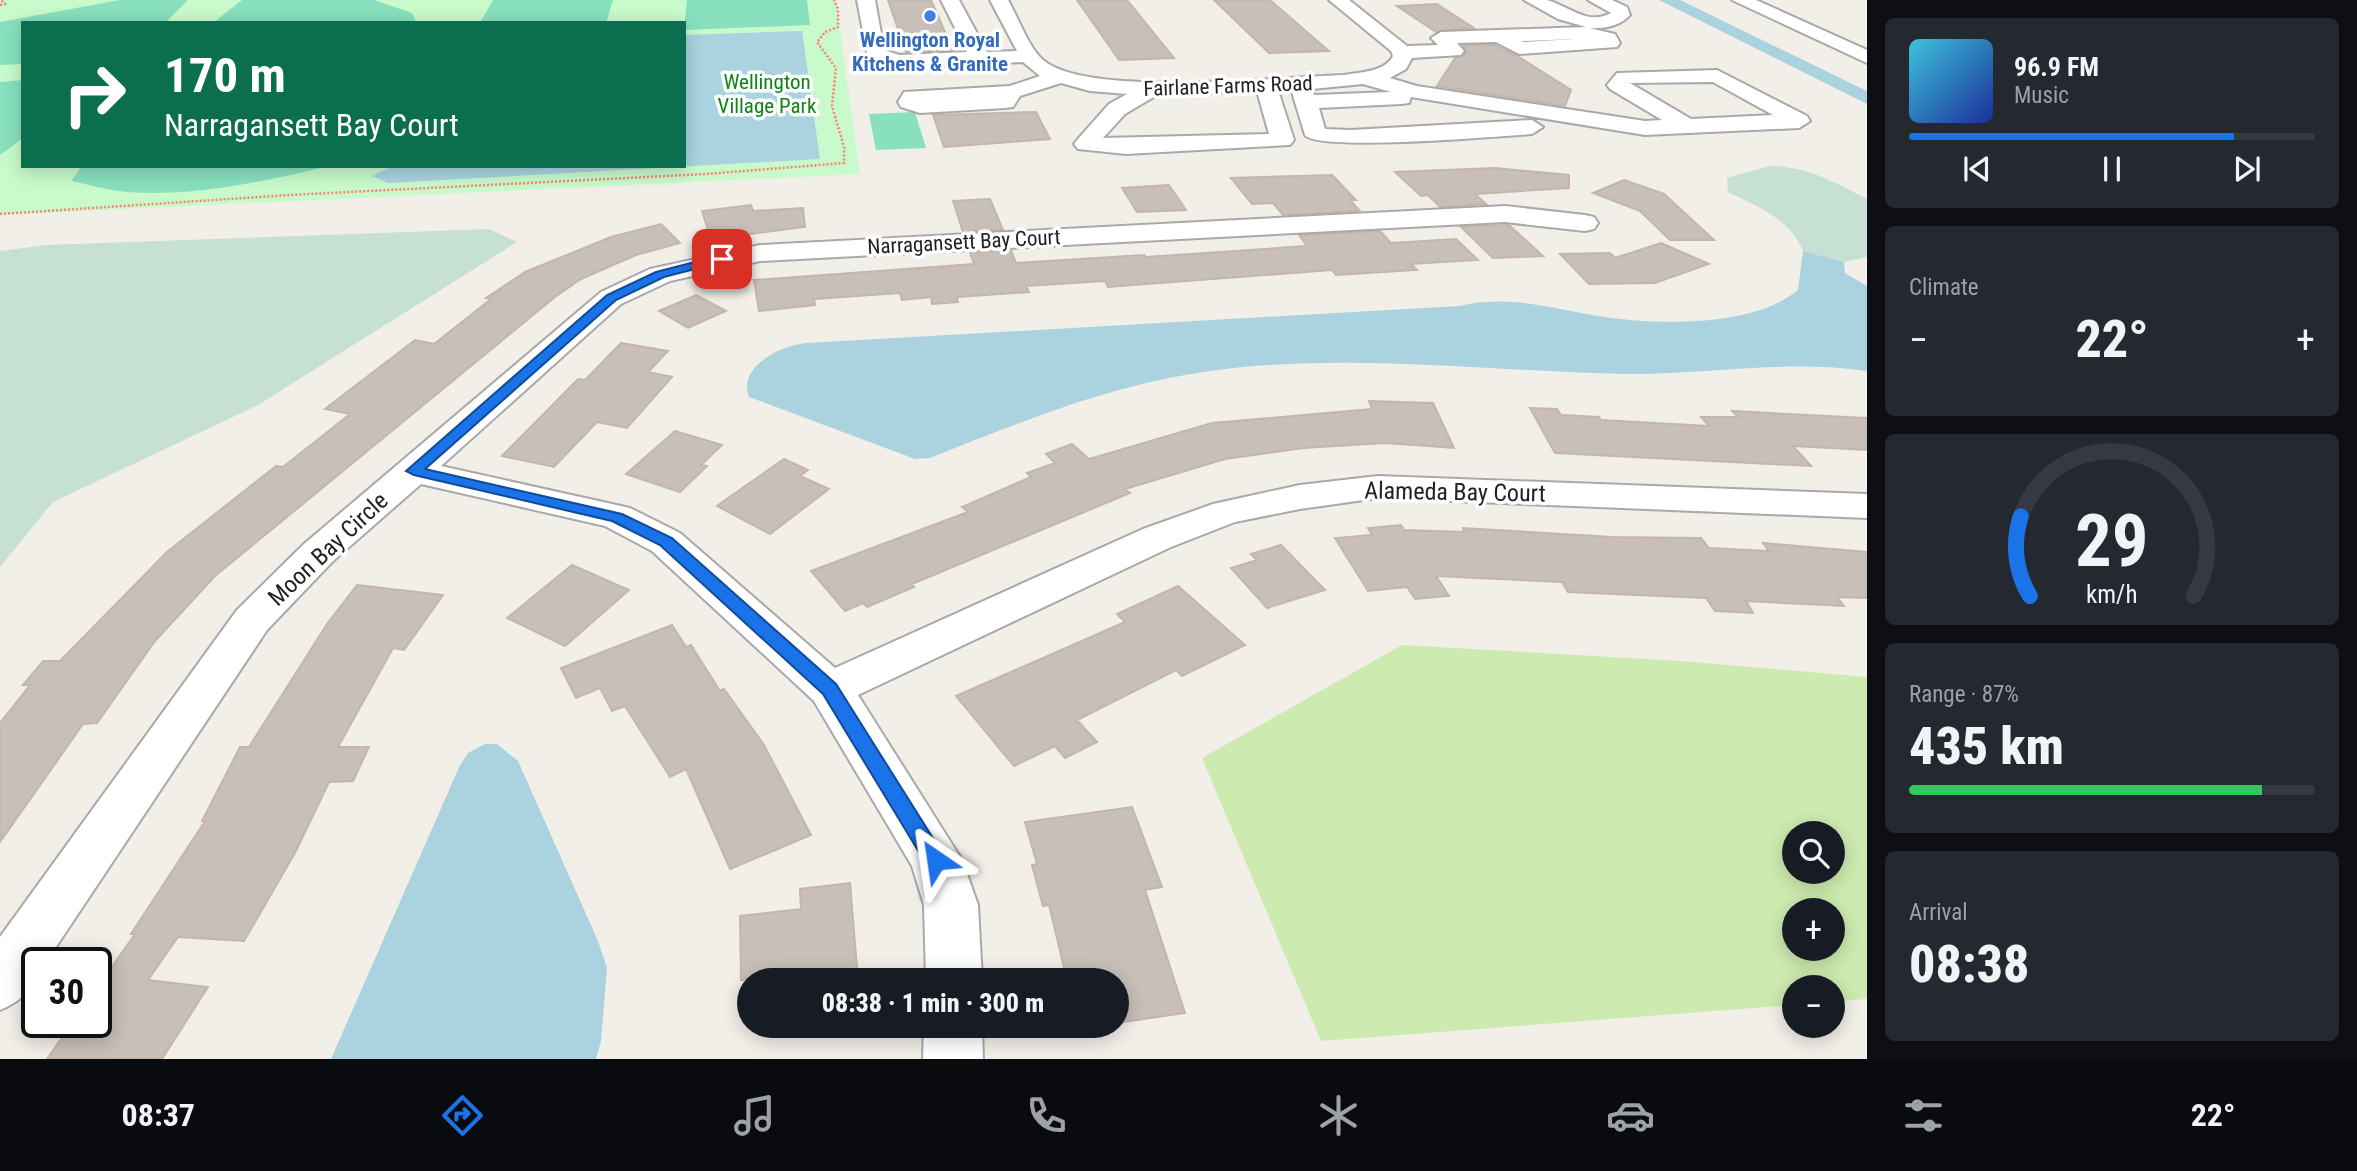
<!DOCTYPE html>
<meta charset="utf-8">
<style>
:root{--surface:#171b24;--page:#242831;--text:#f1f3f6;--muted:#9ea1a6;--line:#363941;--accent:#1a73e8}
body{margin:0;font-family:"Roboto Condensed",sans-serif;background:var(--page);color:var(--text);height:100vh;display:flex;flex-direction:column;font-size:26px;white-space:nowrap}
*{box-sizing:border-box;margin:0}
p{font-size:23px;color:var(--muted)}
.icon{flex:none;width:38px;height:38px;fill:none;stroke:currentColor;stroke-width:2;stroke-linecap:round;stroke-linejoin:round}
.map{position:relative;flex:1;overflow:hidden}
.drawer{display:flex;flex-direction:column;gap:18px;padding:18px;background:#0d0f14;width:490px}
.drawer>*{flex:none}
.banner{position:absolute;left:21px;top:21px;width:665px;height:147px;border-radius:0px;box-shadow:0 4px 18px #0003;background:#0b6e4f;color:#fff;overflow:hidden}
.tools{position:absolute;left:1782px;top:821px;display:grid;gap:14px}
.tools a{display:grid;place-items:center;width:63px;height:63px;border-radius:50%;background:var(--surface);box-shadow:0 4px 18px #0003;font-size:35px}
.speed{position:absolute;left:21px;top:947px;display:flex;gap:14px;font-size:35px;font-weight:700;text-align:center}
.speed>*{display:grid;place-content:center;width:91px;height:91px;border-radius:50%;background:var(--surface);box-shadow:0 4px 18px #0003;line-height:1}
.speed .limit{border:4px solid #111;border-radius:10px;background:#fff;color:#111}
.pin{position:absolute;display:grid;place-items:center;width:60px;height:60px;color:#fff;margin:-30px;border-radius:14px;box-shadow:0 4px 10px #0006}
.me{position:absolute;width:77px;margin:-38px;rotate:328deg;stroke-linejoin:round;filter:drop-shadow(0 0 5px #0008)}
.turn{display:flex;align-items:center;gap:24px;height:147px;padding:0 28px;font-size:32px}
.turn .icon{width:91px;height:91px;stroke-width:2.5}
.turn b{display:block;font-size:49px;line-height:60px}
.big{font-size:52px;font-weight:800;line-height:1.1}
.drawer .tile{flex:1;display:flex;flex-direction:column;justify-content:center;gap:10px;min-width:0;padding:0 24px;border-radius:10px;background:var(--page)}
.drawer .dial{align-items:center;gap:0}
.dial svg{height:182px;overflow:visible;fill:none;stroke:var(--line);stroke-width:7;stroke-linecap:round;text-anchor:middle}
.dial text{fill:var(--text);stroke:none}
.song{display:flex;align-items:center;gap:21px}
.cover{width:84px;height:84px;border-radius:10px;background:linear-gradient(135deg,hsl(190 70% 55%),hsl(230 70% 35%))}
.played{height:7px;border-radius:4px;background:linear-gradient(90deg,var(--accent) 80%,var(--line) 80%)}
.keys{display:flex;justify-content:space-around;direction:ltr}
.heat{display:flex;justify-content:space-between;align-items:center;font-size:38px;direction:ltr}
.charge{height:10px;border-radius:5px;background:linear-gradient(90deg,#34c759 87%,var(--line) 0)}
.trip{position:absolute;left:737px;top:968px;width:392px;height:70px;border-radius:35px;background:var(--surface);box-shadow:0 4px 18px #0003;font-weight:800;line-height:70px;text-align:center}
.dock{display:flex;height:112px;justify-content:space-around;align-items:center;background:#090b0e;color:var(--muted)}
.dock .icon{width:49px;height:49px}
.dock .current{color:var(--accent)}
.dock b{font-size:32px;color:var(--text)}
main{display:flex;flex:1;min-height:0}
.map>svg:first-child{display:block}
</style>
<main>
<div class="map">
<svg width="1867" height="1059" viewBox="0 0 1867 1059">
<rect width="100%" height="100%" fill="#f2efe9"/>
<path fill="#cdebb0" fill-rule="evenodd" d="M 1402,645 L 1681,661 L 1867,677 L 1867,999 L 1832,1002 L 1832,987 L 1794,987 L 1794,1005 L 1321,1041 L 1202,758 ZM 1794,833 L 1832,833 L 1832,872 L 1794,872 ZM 1794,910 L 1832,910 L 1832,948 L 1794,948 Z"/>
<path fill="#c6e0d4" d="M 1769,166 C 1807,166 1834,182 1867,199 L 1867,257 L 1844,262 L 1803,251 C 1790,219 1759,207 1728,192 L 1727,178 Z
M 489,229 L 517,242 L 258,405 L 53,502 L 0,567 L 0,251 L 47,245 Z"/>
<path fill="#c8facc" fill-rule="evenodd" d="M 0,0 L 836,0 L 860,174 L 0,215 ZM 23,23 L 684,23 L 684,166 L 23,166 Z"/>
<path fill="#88e0be" d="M 120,0 L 188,0 L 165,23 L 23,23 L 23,64 L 0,65 L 0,22 Z
M 242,0 L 374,0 L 412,13 L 417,23 L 213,23 Z
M 493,0 L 613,0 L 606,23 L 480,23 Z
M 687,0 L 807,0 L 810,25 L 684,30 Z
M 23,80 L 23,138 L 0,155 L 0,82 Z
M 915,112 L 926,148 L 876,150 L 869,114 Z
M 82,166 L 329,166 C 268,181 182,199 119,191 C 103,189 87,184 71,181 Z"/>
<path fill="#aad3df" d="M 1659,0 L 1680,0 L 1867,91 L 1867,104 Z
M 802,31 L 820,159 L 388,183 L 372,176 L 393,166 L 684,166 L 684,35 Z
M 1803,251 L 1844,262 L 1845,273 L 1867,286 L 1867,371 C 1786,359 1706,375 1624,374 C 1481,371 1334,350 1191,374 C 1096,390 1019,423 930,458 L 915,459 L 749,397 C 737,366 782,345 807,343 L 1459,306 C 1513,293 1559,311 1612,318 C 1666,325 1755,326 1798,290 Z
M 485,744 L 497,744 L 518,761 L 598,941 L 607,968 L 601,1041 L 596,1059 L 331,1059 L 460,765 L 468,753 Z"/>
<path fill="#c7bfb8" stroke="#c4b6ab" stroke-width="2" d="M 888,0 L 931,0 L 953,50 L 906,52 Z
M 1077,0 L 1127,0 L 1174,58 L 1119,60 Z
M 1214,0 L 1270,0 L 1329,51 L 1269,53 Z
M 1437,4 L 1474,28 L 1436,32 L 1397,6 Z
M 1463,45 L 1495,45 L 1519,57 L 1571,90 L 1565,106 L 1437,86 L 1455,58 L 1466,53 Z
M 1036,112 L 1050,139 L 944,147 L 933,115 Z
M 1495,168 L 1569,175 L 1569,188 L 1475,194 L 1486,204 L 1440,207 L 1428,195 L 1421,196 L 1395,172 Z
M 1332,175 L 1356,200 L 1350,200 L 1360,211 L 1283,215 L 1273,203 L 1252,204 L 1231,178 Z
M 1624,180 L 1664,194 L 1714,240 L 1670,240 L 1640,211 L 1593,193 Z
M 1169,185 L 1186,210 L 1137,212 L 1122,188 Z
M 990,199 L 1003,230 L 963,232 L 953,201 Z
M 751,205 L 753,211 L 803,208 L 805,227 L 711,239 L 702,211 Z
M 661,224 L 680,243 L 636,255 L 581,279 L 555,297 L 215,576 L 155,641 L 97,723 L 83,724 L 0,842 L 0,723 L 30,685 L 23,685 L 43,661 L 60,661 L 167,552 L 276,466 L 283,467 L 350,414 L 325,409 L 415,340 L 434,344 L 491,299 L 486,298 L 525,272 L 611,237 Z
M 1509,225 L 1543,256 L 1493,258 L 1461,227 Z
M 1380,231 L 1391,243 L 1456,239 L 1478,260 L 1411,264 L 1417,270 L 1336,275 L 1332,270 L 1108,287 L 1105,281 L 1026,286 L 1029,292 L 957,297 L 958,302 L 932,304 L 931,297 L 902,300 L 900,293 L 814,299 L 815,305 L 759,311 L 754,280 L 974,264 L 970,253 L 1011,250 L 1016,263 L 1144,255 L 1146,257 L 1307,246 L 1299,235 Z
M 1661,243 L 1709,264 L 1655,283 L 1589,284 L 1560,254 L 1610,253 L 1615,258 Z
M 696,295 L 726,311 L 688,328 L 659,311 Z
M 621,343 L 668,351 L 648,372 L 672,377 L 627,428 L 597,422 L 554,467 L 502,456 L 578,379 L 585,380 Z
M 1369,401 L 1433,403 L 1454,448 L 1385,443 L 1303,448 L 1225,459 L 1125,489 L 1130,493 L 912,584 L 914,587 L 867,607 L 863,603 L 845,611 L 811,571 L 968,512 L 962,507 L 1031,477 L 1027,473 L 1055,463 L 1046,454 L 1072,444 L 1089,459 L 1212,423 L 1372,409 Z
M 1530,408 L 1557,409 L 1561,415 L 1599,417 L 1601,420 L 1709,426 L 1701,417 L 1738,417 L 1732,411 L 1867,418 L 1867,450 L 1793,446 L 1811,466 L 1555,453 Z
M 675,431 L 722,445 L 701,465 L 707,466 L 680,492 L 626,474 Z
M 784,459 L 808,470 L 800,476 L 829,489 L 770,534 L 717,506 Z
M 1401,525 L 1404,530 L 1464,532 L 1463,528 L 1612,537 L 1701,538 L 1709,548 L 1769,551 L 1763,543 L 1867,552 L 1867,598 L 1837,597 L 1844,606 L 1746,601 L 1753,613 L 1715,611 L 1706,598 L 1568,592 L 1562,582 L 1436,576 L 1449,596 L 1415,599 L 1407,587 L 1368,591 L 1335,538 L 1372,535 L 1368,528 Z
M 1281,545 L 1325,590 L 1267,608 L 1231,568 L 1257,560 L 1251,554 Z
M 572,565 L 629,590 L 565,646 L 507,618 Z
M 357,585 L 443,595 L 404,650 L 393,648 L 338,747 L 369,747 L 353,781 L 329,782 L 296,851 L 244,941 L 178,937 L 148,980 L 208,987 L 162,1059 L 47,1059 L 73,1022 L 96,1022 L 96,989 L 135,934 L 131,934 L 205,821 L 202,821 L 240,747 L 249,747 L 327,624 Z
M 1178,586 L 1245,645 L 1182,676 L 1176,670 L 1077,720 L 1097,742 L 1065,758 L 1055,746 L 1014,766 L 956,696 L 1125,622 L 1117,614 Z
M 672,625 L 686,647 L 691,645 L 720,691 L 724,689 L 764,745 L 811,835 L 730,869 L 686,769 L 670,777 L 625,706 L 612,711 L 600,688 L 576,698 L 561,668 Z
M 1132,807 L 1162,887 L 1145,890 L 1185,1013 L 1116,1023 L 1116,980 L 1067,980 L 1049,905 L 1043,906 L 1032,865 L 1037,864 L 1025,822 Z
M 850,883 L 858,980 L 741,980 L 740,916 L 801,909 L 800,889 Z"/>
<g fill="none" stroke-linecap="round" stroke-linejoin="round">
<g stroke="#a9a9a9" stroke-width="4">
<path id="minor" d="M 857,0 L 875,0 L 884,50 L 899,55 L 967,52 L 941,0 L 959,0 L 987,52 L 1017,51 L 990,0 L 1008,0 C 1018,17 1028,47 1043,60 C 1088,98 1280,77 1344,75 C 1360,72 1385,72 1393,56 L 1391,51 L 1329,0 L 1349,0 L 1407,46 L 1438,45 L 1431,38 L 1441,32 L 1586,27 L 1558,19 L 1524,0 C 1531,0 1540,0 1547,0 C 1569,6 1587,26 1611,13 L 1588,0 L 1612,0 L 1627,7 L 1630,15 C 1620,26 1604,29 1589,28 L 1615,34 L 1620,43 L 1617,47 L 1519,54 L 1496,42 L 1457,43 L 1464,51 L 1461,55 L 1412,58 L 1406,69 L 1390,78 L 1417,86 L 1645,121 L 1662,120 L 1610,89 L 1607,85 L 1617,73 L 1717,70 L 1807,116 L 1810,121 L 1799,128 L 1645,135 L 1411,97 L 1409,103 L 1401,104 L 1319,108 L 1325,129 L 1351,130 L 1532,120 L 1543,127 L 1532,134 C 1501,136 1316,152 1305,135 L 1291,89 L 1278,90 L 1294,140 L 1290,145 L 1126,154 L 1078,149 L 1074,144 L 1078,139 L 1109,104 L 1127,94 L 1090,91 L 1061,83 L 1020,96 L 1013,107 L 1005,108 L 920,113 L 901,107 L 898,102 L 904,92 L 1010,86 L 1040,76 L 1023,62 L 898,67 L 868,58 ZM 1575,39 L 1523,42 L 1521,41 ZM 1713,82 L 1773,115 L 1691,119 L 1630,83 ZM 1363,84 L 1391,92 L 1314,95 L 1312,89 ZM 1257,91 L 1269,134 L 1103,138 L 1125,114 L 1157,95 Z
M 1732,0 L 1756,0 L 1867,50 L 1867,63 Z
M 1505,206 L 1585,215 L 1594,217 L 1598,223 L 1594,229 L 1585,231 L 1505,222 L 760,261 L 670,281 L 621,304 L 441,466 L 630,508 L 680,533 L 835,668 L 1143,529 L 1213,504 L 1300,485 L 1378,476 L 1867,494 L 1867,518 L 1378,498 L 1300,509 L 1235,522 L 1171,547 L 858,695 L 962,860 L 978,905 L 982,980 L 926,980 L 924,905 L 912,866 L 814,701 L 652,551 L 605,526 L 421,484 L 332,562 L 267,630 L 46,962 L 37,962 C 37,987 22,1001 0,1010 L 0,937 L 237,610 L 304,544 L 601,292 L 650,269 L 760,245 Z
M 924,1026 L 982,1026 L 983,1059 L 923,1059 Z"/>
</g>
<path stroke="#fa8072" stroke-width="2.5" stroke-dasharray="2 2" stroke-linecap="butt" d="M 0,5 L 5,4 L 1,0
M 0,214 L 290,195 L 706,174 L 844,163 L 844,147 L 832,106 L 836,68 L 817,42 L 825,32 L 838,27 L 838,9 L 834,0"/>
<use href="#minor" fill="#fff" fill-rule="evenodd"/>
</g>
<path fill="#1a73e8" stroke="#114b97" stroke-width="2" d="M 722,255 L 726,256 L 726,261 L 664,277 L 616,300 L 425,469 L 622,514 L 672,538 L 836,684 L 943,854 L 947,860 L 943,867 L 936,869 L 928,867 L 823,694 L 660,545 L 612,521 L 414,475 L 406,471 L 607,295 L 656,272 Z"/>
<circle fill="#3f7fe0" stroke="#fff" stroke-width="2.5" cx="930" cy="16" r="7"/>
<g text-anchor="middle" stroke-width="7" stroke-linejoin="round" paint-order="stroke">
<g font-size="21" font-weight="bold" fill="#366cbe" stroke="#fff">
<text x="930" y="47">Wellington Royal<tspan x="930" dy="24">Kitchens &amp; Granite</tspan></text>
</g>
<g font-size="21" fill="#0c8416" stroke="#fff">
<text x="767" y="89">Wellington<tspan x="767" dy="24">Village Park</tspan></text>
</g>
<g font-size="21" fill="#222" stroke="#fff">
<text transform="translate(1228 86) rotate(-2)" y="7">Fairlane Farms Road</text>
<text transform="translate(964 242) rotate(-3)" y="7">Narragansett Bay Court</text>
</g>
<g font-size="24" fill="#222" stroke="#fff">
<text transform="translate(1455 492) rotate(1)" y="8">Alameda Bay Court</text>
<text transform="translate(328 549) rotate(-43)" y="8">Moon Bay Circle</text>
</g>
</g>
</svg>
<div class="tools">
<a><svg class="icon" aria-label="search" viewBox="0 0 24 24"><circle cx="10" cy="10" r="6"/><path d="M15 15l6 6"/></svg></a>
<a>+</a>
<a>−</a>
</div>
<div class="speed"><div class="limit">30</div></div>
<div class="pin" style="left:722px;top:259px;background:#d93025"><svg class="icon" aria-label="arrive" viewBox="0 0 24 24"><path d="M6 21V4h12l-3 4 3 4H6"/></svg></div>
<svg class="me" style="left:936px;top:860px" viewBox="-20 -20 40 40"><path d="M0-17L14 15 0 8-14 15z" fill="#1a73e8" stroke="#fff" stroke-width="4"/></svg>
<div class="trip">08:38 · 1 min · 300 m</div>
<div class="banner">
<div class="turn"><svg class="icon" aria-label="right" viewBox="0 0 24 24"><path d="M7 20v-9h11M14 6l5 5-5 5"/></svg><div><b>170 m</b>Narragansett Bay Court</div></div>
</div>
</div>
<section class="drawer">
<div class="tile">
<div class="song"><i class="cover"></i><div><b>96.9 FM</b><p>Music</p></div></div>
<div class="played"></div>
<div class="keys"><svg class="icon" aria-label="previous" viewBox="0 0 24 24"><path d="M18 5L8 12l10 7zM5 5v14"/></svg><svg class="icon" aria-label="pause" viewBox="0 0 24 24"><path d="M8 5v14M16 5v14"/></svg><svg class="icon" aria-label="next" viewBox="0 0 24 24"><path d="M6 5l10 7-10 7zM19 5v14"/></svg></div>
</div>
<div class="tile"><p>Climate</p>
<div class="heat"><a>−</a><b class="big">22°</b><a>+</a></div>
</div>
<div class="tile dial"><svg viewBox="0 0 100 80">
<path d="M14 69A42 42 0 1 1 86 69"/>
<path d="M14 69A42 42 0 0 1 10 34" stroke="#1a73e8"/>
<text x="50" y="56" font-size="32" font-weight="700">29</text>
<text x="50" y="72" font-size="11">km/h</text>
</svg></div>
<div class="tile"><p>Range · 87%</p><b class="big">435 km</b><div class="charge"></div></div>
<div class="tile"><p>Arrival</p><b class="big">08:38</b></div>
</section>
</main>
<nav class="dock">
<b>08:37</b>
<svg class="icon current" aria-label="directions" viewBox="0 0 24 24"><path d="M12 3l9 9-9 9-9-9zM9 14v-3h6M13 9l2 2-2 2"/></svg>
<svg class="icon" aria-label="music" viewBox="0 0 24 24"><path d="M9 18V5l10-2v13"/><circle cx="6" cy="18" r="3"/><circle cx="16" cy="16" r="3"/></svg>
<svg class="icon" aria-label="phone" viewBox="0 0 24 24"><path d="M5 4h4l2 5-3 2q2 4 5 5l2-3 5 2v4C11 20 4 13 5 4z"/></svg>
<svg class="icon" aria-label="climate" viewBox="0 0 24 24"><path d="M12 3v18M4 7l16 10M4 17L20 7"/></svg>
<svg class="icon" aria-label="car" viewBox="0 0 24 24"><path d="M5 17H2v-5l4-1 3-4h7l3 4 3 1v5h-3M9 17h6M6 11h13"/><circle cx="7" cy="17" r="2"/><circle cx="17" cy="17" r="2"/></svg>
<svg class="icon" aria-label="filters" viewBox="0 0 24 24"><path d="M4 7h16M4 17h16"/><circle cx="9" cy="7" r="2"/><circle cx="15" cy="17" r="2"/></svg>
<b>22°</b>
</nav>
